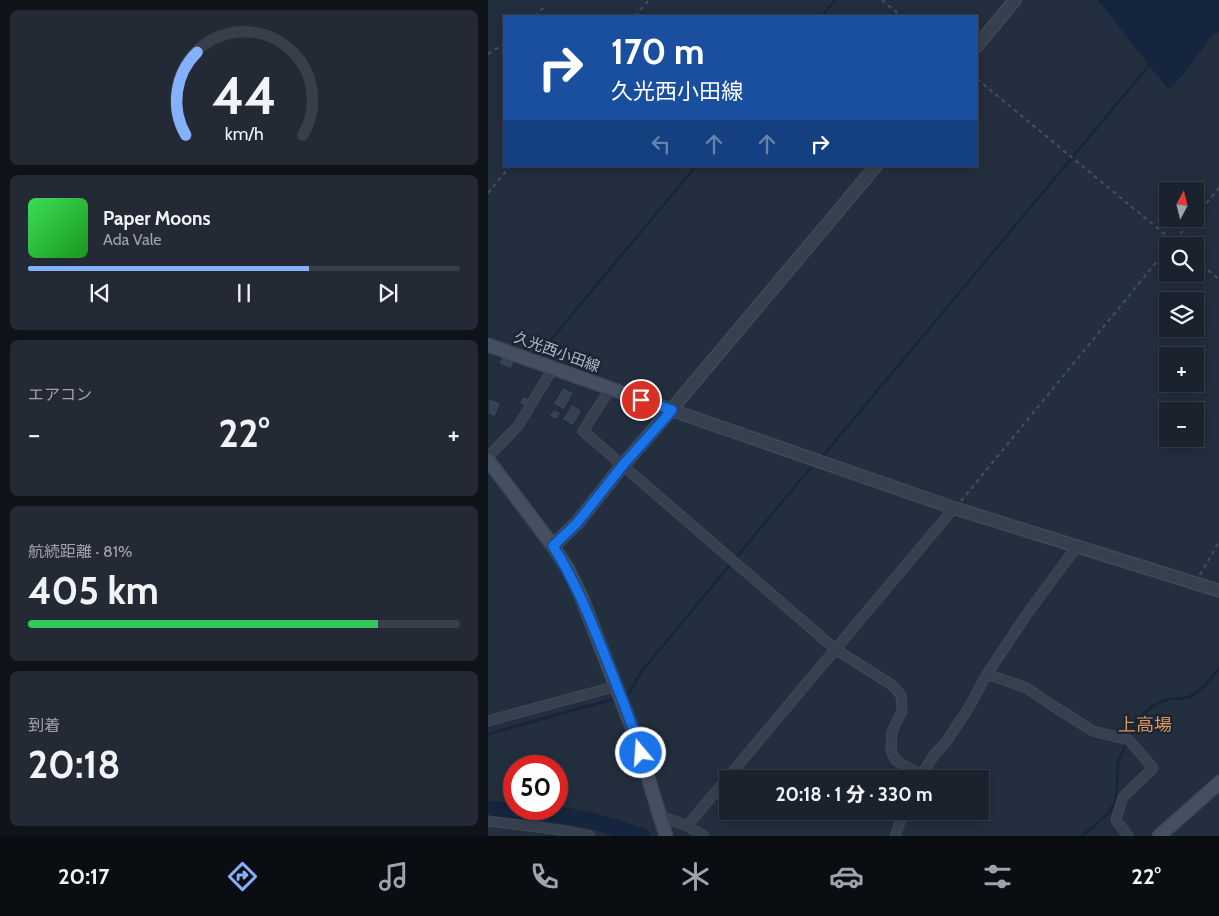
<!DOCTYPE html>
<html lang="ja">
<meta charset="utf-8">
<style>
:root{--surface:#1a222e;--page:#232a36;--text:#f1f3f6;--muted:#9fa4aa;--line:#383f4a;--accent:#85b1fc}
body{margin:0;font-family:Cabin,"Noto Sans JP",sans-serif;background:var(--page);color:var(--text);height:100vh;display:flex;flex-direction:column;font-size:19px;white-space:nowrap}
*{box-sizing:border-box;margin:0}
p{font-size:16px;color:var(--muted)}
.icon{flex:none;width:28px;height:28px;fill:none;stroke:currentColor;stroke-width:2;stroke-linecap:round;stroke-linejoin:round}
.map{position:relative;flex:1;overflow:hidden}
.details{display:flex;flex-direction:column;gap:10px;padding:10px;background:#0e1319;width:488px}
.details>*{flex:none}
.top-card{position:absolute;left:15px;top:15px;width:475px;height:152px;border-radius:0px;box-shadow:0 2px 12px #0003,0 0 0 1px var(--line);background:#1a4fa0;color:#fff;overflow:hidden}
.needle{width:32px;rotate:7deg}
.tools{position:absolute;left:671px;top:182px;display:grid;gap:10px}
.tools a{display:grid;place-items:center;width:45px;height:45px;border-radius:0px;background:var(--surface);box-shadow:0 2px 12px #0003,0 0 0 1px var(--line);font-size:25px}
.speed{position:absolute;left:15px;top:755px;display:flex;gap:10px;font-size:25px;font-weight:700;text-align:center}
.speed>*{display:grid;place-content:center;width:65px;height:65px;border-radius:50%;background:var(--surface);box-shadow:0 2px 12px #0003,0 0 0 1px var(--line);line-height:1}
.speed .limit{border:8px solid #d22;background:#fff;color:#111}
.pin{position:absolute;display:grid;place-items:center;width:42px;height:42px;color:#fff;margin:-21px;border:2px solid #fff;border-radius:50%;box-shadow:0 1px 5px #0007}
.me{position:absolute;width:55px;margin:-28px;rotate:342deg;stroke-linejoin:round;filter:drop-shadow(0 0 4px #0008)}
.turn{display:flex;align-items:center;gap:18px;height:105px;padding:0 25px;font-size:22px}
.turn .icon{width:65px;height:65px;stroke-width:2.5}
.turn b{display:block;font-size:35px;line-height:42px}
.lanes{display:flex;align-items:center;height:48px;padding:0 25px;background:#0003;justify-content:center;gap:25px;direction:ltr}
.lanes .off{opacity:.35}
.big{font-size:38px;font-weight:800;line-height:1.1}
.details .widget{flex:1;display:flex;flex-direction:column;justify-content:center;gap:8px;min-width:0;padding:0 18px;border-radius:8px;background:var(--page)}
.details .dial{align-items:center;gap:0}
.dial svg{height:130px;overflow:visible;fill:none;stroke:var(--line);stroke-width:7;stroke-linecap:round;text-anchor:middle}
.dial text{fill:var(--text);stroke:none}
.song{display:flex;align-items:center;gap:15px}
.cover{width:60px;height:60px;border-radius:8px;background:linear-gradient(135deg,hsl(130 70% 55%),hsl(120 70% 35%))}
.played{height:5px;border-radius:2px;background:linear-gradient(90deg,var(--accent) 65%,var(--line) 65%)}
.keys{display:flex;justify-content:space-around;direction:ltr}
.heat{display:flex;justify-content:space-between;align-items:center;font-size:28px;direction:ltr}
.charge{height:8px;border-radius:4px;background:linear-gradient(90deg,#34c759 81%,var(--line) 0)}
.trip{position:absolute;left:231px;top:770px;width:270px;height:50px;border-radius:0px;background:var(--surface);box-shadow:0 2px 12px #0003,0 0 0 1px var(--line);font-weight:800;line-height:50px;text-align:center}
.tabs{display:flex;height:80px;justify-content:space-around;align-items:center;background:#0a0e12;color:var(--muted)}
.tabs .icon{width:35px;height:35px}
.tabs .current{color:var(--accent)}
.tabs b{font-size:22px;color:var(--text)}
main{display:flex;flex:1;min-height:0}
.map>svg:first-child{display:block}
</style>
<main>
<section class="details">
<div class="widget dial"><svg viewBox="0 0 100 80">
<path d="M14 69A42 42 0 1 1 86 69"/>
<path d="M14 69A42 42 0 0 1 21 18" stroke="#85b1fc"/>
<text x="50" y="56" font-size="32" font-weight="700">44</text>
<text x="50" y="72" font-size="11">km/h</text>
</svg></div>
<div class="widget">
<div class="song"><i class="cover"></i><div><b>Paper Moons</b><p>Ada Vale</p></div></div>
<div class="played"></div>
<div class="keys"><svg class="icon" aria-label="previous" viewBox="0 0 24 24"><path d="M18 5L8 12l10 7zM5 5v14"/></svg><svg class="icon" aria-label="pause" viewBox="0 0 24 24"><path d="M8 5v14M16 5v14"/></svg><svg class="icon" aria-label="next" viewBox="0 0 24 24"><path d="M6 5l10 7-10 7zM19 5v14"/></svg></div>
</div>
<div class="widget"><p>エアコン</p>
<div class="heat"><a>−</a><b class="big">22°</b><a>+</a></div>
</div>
<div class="widget"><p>航続距離 · 81%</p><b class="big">405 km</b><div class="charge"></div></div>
<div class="widget"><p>到着</p><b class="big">20:18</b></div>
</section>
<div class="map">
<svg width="732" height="836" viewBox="0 0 732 836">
<rect width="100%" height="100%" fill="#232e3e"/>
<path fill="#15253d" d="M 610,0 L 731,0 L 731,32 L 724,35 L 699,70 L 682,89 L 678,87 Z"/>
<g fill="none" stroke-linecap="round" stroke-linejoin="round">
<path stroke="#15253d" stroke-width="2.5" d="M 334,16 L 347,0
M 55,350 C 105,288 157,228 208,166
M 333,458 L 663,63
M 137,696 L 140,695 L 154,671 L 313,479 L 328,463
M 0,734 L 129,698
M 641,737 C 648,720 659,706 678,700 C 685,697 694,700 701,697 C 714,691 723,678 732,667
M 594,836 L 620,814 L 627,802 L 629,790 L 630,762 L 639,742"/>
<path stroke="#15253d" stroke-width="16" d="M 0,809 L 54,812 L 102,820 L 154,836"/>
</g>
<path fill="#344254" stroke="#1e2735" d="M 15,352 L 28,358 L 23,369 L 11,364 Z
M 75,387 L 86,393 L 76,410 L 65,404 Z
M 35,396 L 42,399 L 38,407 L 31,403 Z
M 0,398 L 13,403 L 7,417 L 0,414 Z
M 84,404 L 94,411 L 85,426 L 74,419 Z
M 66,409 L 73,413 L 68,420 L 61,416 Z"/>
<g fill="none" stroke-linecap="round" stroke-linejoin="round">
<g stroke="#404957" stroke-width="11">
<path id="minor" d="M 122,389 L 95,431 L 347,649 L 404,685 L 413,695 L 414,711 L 404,732 L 403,750 L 408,761 L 432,774
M 0,457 L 30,426 L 65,368
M 499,674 L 539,688 L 562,704 L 605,731 L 641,740 L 665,768 L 635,797 L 628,820 L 640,836
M 0,721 L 129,686
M 430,779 L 447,754 L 458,742 L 480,709 L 499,674 L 541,611 L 590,545
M 171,815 L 199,826 L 216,836
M 0,821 L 71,830 L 102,836
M 199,826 L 466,508
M 407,836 L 416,811"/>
</g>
<g stroke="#404957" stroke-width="14">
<path id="tertiary" d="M 489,46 L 527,0
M 388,166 L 183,410 L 466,508 L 732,591"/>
</g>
<g stroke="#404957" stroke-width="15">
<path id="secondary" d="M 0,345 L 183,410 L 135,465 L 89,523 L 65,546
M 0,460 L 65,546 L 80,569 L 93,596 L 148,738 L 178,836
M 671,836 L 732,782"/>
</g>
<path stroke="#3e5557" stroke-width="2" stroke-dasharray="4 4" stroke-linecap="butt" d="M 394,0 L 413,16
M 47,16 L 55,8
M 147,16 L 161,0
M 0,54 L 16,44
M 489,79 L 691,246
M 0,193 L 22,166
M 708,215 L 732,187
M 682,246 L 705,219
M 708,260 L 732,280
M 473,501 L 680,248
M 712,575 L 732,540"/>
<use href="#minor" stroke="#37404e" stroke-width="9"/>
<use href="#tertiary" stroke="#37404e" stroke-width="11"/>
<use href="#secondary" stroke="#444f61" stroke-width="12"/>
</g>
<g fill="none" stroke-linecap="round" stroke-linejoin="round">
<g stroke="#114b97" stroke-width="12">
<path id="route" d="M 153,753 C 143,720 130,688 117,656 C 102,618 87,581 65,546 L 89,523 L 135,465 L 184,410 L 153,400"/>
</g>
<use href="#route" stroke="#1a73e8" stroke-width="9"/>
</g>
<g text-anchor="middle" stroke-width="5" stroke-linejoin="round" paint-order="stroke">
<g font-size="15" fill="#b3bbc9" stroke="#1c2533">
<text transform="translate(69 352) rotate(20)" y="5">久光西小田線</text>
</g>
<g font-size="18" fill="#d9955e" stroke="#1c2533">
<text x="657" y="731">上高場</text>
</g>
</g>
</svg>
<div class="tools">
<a><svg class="needle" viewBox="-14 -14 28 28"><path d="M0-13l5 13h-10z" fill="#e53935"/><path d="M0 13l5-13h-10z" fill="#9fa4aa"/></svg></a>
<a><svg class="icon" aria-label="search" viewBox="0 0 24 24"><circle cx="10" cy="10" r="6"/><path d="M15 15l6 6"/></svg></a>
<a><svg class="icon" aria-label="layers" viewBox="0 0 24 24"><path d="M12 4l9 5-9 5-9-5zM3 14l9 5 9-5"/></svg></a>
<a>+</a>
<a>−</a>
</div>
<div class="speed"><div class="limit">50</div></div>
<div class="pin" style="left:153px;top:400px;background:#d93025"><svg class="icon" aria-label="arrive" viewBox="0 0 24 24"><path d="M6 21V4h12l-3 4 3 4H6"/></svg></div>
<svg class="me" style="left:153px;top:753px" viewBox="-20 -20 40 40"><circle r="17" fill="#1a73e8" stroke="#fff" stroke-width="3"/><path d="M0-11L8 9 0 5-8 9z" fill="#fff"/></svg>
<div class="trip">20:18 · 1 分 · 330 m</div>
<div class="top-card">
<div class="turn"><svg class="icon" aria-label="right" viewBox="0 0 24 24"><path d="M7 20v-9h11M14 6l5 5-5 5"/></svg><div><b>170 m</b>久光西小田線</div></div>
<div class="lanes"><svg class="icon off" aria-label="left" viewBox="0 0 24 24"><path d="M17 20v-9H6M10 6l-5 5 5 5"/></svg><svg class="icon off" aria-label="ahead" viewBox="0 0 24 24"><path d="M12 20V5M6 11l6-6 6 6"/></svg><svg class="icon off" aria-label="ahead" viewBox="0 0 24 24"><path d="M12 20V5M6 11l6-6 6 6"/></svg><svg class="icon" aria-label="right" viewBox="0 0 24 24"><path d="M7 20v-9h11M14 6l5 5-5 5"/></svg></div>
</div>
</div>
</main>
<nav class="tabs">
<b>20:17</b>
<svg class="icon current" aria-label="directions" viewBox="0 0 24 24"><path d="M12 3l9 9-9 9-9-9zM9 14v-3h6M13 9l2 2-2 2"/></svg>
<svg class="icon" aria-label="music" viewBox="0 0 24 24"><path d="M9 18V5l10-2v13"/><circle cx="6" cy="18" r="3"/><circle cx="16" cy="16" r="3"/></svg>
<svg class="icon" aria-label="phone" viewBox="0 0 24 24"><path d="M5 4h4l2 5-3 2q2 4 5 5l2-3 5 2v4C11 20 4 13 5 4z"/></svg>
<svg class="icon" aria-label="climate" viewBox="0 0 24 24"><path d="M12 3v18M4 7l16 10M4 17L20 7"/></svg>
<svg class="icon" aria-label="car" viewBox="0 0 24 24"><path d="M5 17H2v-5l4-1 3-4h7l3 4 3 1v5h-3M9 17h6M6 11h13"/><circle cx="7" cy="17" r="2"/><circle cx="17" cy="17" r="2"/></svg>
<svg class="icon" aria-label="filters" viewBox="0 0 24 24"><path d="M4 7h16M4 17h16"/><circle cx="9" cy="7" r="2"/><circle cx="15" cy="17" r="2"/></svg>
<b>22°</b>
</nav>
